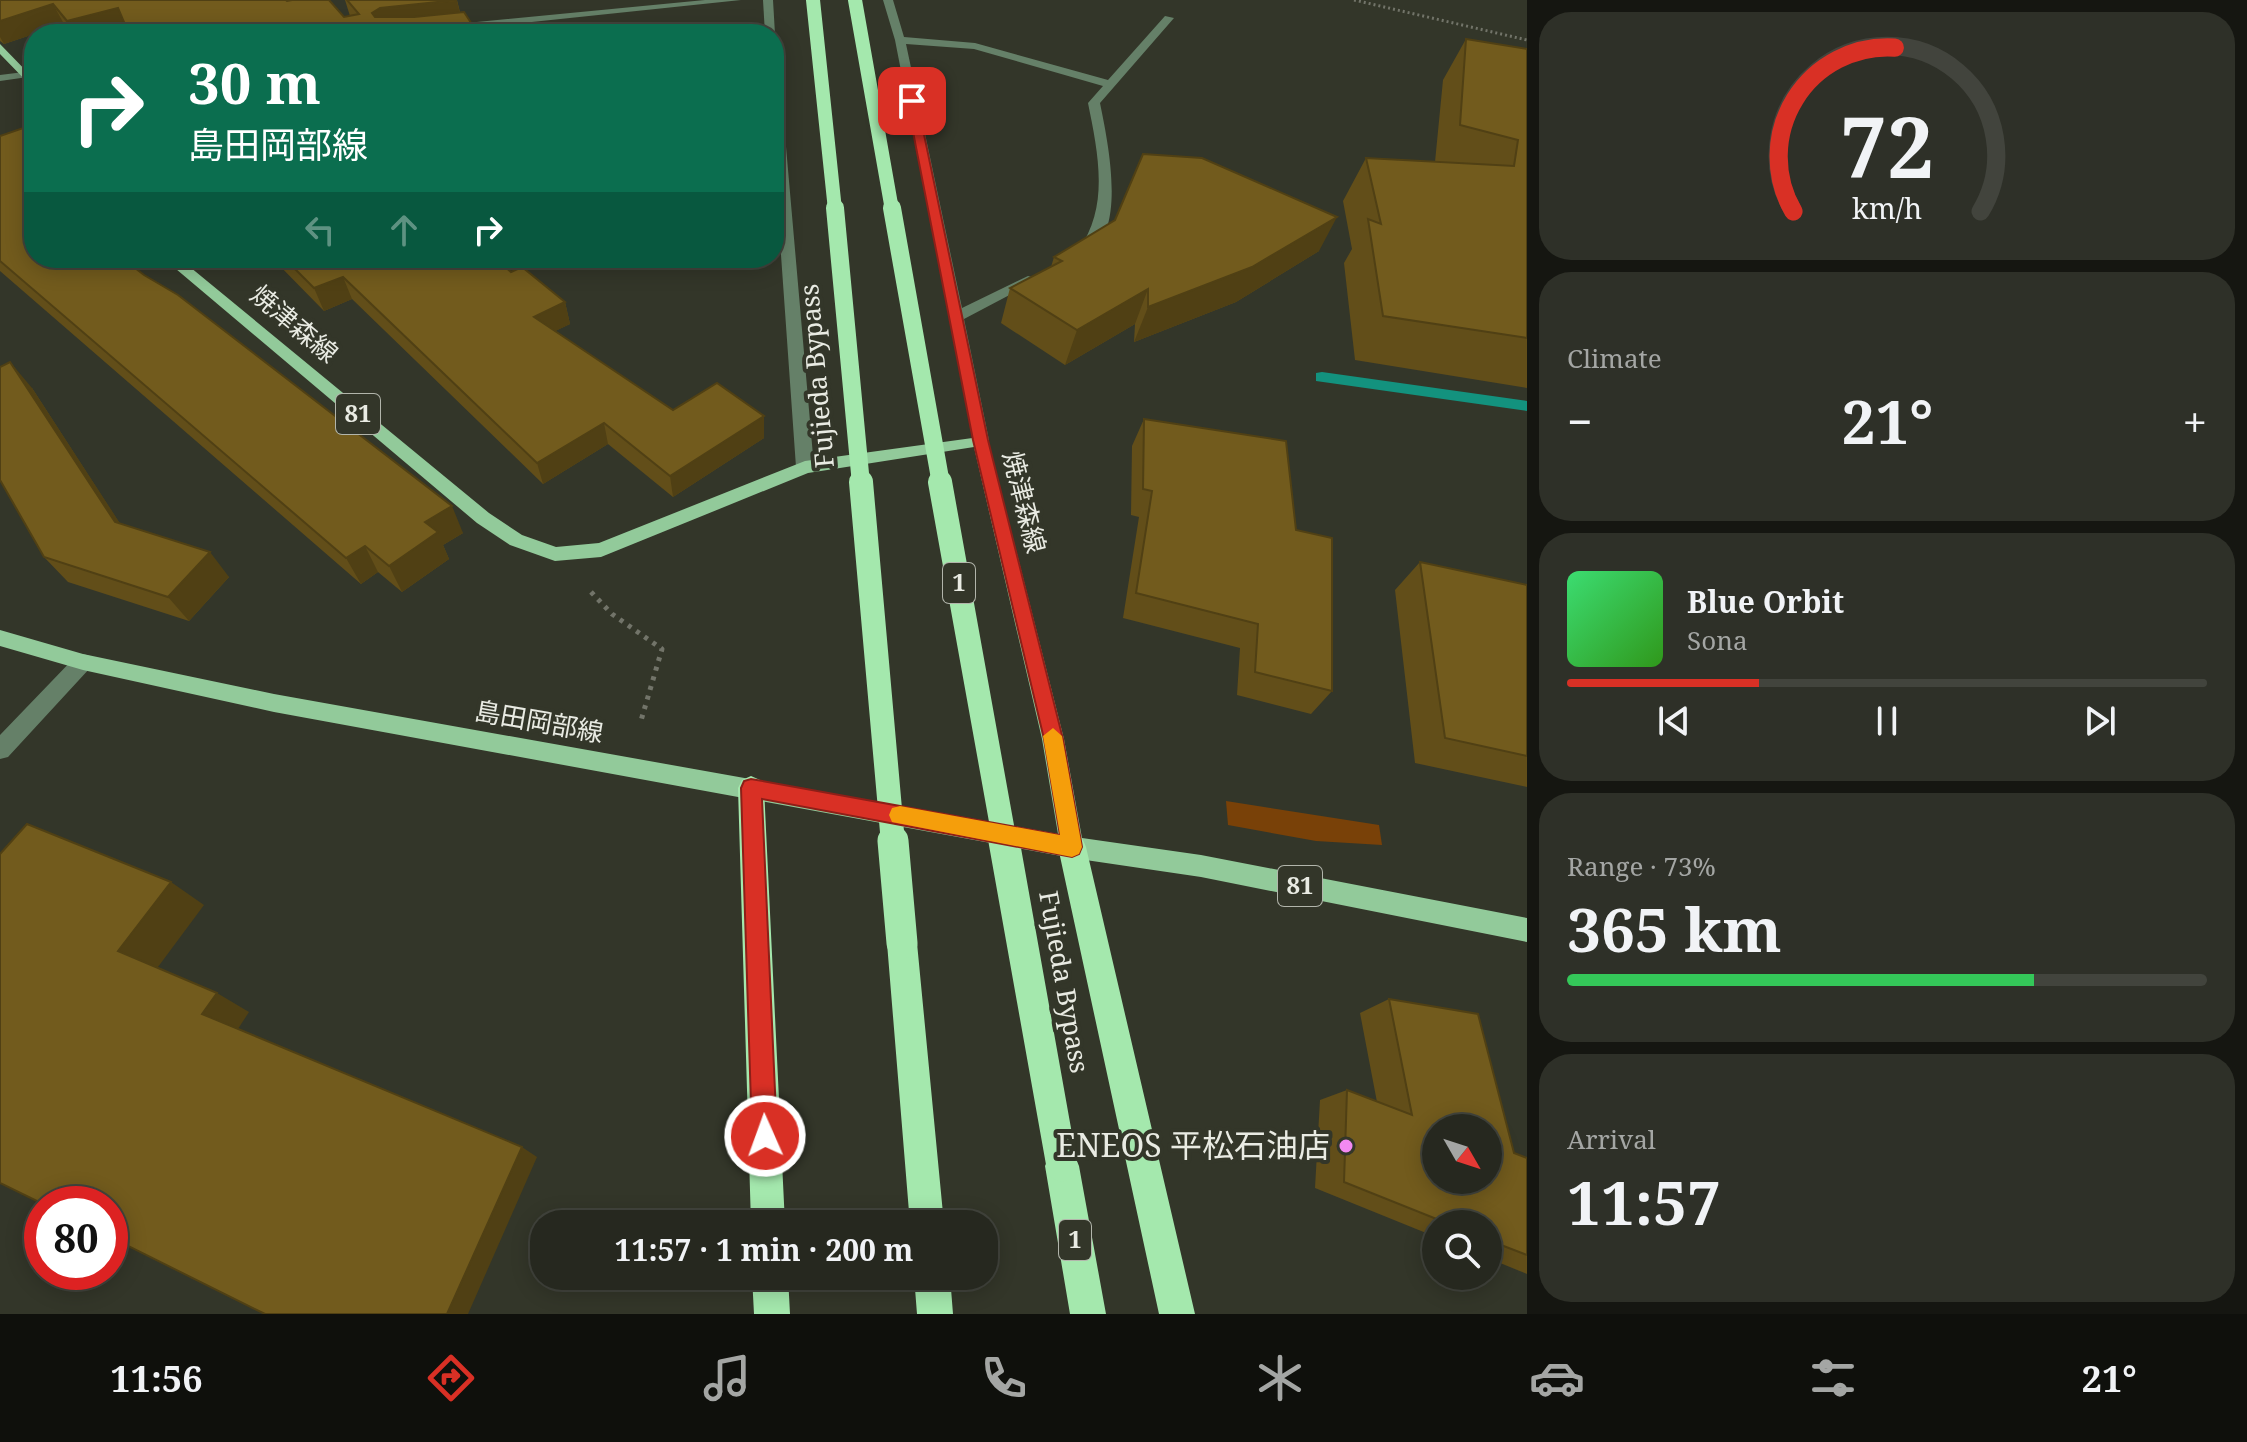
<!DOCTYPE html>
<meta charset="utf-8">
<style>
:root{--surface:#26281f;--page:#2e3028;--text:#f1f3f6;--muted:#a4a6a4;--line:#42443d;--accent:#d93025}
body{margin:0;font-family:"Noto Serif","Noto Sans JP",serif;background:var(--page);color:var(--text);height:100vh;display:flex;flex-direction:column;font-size:30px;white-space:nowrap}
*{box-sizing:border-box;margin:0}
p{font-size:26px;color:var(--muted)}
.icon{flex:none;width:44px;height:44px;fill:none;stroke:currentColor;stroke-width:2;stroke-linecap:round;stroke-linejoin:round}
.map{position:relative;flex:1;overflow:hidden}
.side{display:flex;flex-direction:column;gap:12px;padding:12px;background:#151611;width:720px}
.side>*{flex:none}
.hud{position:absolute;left:24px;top:24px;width:760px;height:244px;border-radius:32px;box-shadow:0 4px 20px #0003,0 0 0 2px var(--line);background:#0b6e4f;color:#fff;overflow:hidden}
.needle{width:52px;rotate:129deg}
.buttons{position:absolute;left:1422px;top:1114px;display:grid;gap:16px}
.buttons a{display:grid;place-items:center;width:80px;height:80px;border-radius:50%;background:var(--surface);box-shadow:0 4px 20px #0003,0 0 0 2px var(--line);font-size:40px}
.speed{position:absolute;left:24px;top:1186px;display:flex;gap:16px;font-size:40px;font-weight:700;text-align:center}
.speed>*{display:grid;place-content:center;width:104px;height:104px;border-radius:50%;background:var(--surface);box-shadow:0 4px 20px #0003,0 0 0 2px var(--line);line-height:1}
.speed .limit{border:12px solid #d22;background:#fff;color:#111}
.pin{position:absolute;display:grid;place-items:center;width:68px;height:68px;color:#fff;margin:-34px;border-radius:16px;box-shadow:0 4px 12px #0006}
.me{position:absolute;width:88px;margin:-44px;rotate:358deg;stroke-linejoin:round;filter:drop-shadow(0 0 6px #0008)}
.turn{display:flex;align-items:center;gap:28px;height:168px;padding:0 32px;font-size:36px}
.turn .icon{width:104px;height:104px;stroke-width:2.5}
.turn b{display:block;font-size:56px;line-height:68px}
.lanes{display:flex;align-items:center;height:76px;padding:0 32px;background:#0003;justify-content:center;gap:40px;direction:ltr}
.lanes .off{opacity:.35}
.big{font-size:60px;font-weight:700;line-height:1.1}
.side .tile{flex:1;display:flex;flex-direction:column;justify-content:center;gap:12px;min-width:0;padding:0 28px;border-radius:32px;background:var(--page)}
.side .dial{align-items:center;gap:0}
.dial svg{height:208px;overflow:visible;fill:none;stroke:var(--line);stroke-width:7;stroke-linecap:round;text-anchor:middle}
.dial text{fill:var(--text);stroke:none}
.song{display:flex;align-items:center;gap:24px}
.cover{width:96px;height:96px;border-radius:12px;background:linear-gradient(135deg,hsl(140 70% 55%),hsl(110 70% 35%))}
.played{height:8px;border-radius:4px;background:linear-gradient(90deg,var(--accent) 30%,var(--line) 30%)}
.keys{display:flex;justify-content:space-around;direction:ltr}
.heat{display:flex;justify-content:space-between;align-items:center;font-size:44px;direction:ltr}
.charge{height:12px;border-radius:6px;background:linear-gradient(90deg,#34c759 73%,var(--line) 0)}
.trip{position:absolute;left:530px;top:1210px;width:468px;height:80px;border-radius:32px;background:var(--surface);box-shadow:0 4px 20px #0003,0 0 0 2px var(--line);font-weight:700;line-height:80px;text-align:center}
.menu{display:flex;height:128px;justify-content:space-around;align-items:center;background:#0f100c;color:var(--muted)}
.menu .icon{width:56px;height:56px}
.menu .selected{color:var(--accent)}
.menu b{font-size:36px;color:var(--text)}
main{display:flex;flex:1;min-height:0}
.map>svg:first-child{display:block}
</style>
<main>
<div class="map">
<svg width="1527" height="1314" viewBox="0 0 1527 1314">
<rect width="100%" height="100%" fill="#333629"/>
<path fill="#794108" d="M 1226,801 L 1379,825 L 1382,845 L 1316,841 L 1228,825 Z"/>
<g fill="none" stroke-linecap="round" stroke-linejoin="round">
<path fill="#13927e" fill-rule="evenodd" d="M 1322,372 L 1527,401 L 1527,411 L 1316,381 L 1316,373 Z"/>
<path stroke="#727469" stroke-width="3" stroke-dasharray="2 3" stroke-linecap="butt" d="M 1354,0 L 1527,40"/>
<path stroke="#727469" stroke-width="5" stroke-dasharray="4 6" stroke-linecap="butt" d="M 591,592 L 612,614 L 662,649 L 640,724"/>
<path fill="#658068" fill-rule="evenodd" d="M 705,0 L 741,0 L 446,31 L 441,28 L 446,25 Z
M 763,0 L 773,0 L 775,34 L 774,36 L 765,34 Z
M 883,0 L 893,0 L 904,37 L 975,43 L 1108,80 L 1165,16 L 1174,18 L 1100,103 C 1107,138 1129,236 1085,254 L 1078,250 C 1110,207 1098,153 1088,103 L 1103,86 L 974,49 L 906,44 L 962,308 L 1028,276 L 1040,279 L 964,319 L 989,440 L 981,446 L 973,440 L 895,40 Z
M 24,72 L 28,73 L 28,77 L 0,81 L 0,75 Z
M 774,75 L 780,78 L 814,467 L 805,473 L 796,467 L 774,156 Z
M 83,654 L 90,656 L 93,662 L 90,668 L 8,757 L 0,759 L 0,735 L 76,656 Z"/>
<path fill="#92ca9a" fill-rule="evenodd" d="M 0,44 L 34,79 L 34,89 L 0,54 Z
M 163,258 L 179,258 L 489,513 L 522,535 L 556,547 L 599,543 L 805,461 L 987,436 L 1064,739 L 1082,838 L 1201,855 L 1527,918 L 1527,942 L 1201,877 L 1072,858 L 274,712 L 83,670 L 0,646 L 0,630 L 83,654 L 274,694 L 1058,834 L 1042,739 L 974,447 L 808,473 L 601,557 L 555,561 L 510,545 L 477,523 Z"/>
<path fill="#a4e8ad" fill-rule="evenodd" d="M 751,776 L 760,780 L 764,788 L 785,1224 L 751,1224 L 738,788 L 742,780 Z
M 1072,834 L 1082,838 L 1086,847 L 1195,1314 L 1159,1314 L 1058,847 L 1062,838 Z
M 902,928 L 912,933 L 917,943 L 944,1224 L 910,1224 L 887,943 L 892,933 Z
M 1062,1149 L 1074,1154 L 1079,1166 L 1106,1314 L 1070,1314 L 1045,1166 L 1050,1154 Z
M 752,1276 L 788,1276 L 790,1314 L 754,1314 Z
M 914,1276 L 950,1276 L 953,1314 L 917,1314 Z"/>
<path stroke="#a4e8ad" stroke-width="14" d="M 813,0 L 835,210
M 855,0 L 892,210"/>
<path stroke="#a4e8ad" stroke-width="18" d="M 835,208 L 861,484
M 892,208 L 941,484"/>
<path stroke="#a4e8ad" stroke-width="24" d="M 861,482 L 893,843
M 940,482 L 1005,843"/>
<path stroke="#a4e8ad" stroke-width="31" d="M 893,841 L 902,943
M 1004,841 L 1062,1166"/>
</g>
<path fill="#624e19" d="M 0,0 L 287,1 L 344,17 L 350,16 L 345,0 L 457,0 L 460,12 L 477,34 L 129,34 L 126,29 L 106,34 L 72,34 L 64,24 L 4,44 L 0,41 Z
M 1466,39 L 1527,49 L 1527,388 L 1355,360 L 1344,263 L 1352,249 L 1343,201 L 1366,158 L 1435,162 L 1443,80 Z
M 0,136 L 34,258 L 463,533 L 443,545 L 449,559 L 402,592 L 378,572 L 361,584 L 0,271 Z
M 1115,220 L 1319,251 L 1236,302 L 1134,342 L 1135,324 L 1065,365 L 1001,323 L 1010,288 L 1051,267 L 1054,257 Z
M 272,258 L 495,258 L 511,272 L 565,302 L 570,324 L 555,331 L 673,410 L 764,416 L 764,438 L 673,497 L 608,444 L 543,484 L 352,299 L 324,311 Z
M 32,388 L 120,524 L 229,577 L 189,621 L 68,582 L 44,557 Z
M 1144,419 L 1296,530 L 1332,691 L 1311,714 L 1237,695 L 1240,648 L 1123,618 L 1139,517 L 1131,515 L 1132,446 Z
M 1420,562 L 1527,585 L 1527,787 L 1415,763 L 1395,590 Z
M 1389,999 L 1514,1153 L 1527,1158 L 1527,1274 L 1488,1258 L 1488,1224 L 1436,1224 L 1436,1237 L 1315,1188 L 1320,1100 L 1347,1090 L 1377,1102 L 1360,1013 Z"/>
<path fill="#504014" d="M 457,1 L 462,21 L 386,28 L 372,13 L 380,8 Z
M 53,4 L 64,24 L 4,44 L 0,37 L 0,21 Z
M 118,8 L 128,28 L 106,34 L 74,34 L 67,21 Z
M 1337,217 L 1319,251 L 1236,302 L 1134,342 L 1148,307 Z
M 343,277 L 352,299 L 324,311 L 314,288 Z
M 1148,289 L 1135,324 L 1065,365 L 1077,330 Z
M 565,302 L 570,324 L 539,339 L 534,317 Z
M 10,362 L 32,388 L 136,548 L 115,522 Z
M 764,416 L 764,438 L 673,497 L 670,476 Z
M 604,423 L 608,444 L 543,484 L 537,463 Z
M 452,506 L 463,533 L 443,545 L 449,559 L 402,592 L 389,566 L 425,522 Z
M 365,546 L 378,572 L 361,584 L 346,558 Z
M 210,552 L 229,577 L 189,621 L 168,597 Z
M 171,882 L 204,905 L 155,971 L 118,951 Z
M 217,993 L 249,1012 L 236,1032 L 202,1014 Z
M 522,1147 L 537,1157 L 468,1314 L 447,1314 Z"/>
<path fill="#725b1d" stroke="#504014" stroke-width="2" fill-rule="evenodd" d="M 0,0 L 286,0 L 287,1 L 292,0 L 329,0 L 344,17 L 359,14 L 347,0 L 457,0 L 380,8 L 372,13 L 375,17 L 414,17 L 464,12 L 477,32 L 468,34 L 129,34 L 118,8 L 67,21 L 53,4 L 0,21 Z
M 1466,39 L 1527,49 L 1527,338 L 1383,316 L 1368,219 L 1381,224 L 1366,158 L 1514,166 L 1518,140 L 1460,125 Z
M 26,127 L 34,132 L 34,258 L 122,258 L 144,275 L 178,295 L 452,506 L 425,522 L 438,532 L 389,566 L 365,546 L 346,558 L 0,261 L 0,136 Z
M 1143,154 L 1202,158 L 1337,217 L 1252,267 L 1148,307 L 1148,289 L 1077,330 L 1010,288 L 1062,261 L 1054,257 L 1115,220 Z
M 284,258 L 495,258 L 511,272 L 522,267 L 565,302 L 534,317 L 673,410 L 717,383 L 764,416 L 670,476 L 604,423 L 537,463 L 343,277 L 314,288 Z
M 10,362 L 115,522 L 210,552 L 168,597 L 44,557 L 0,480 L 0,367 Z
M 1144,419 L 1286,441 L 1296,530 L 1332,538 L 1332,691 L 1255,672 L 1258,624 L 1136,593 L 1152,491 L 1143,489 Z
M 1420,562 L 1527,585 L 1527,756 L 1445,738 Z
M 27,824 L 171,882 L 118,951 L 217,993 L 202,1014 L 522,1147 L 447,1314 L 265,1314 L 110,1237 L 110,1204 L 43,1204 L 0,1183 L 0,854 Z
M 1389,999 L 1478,1014 L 1514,1153 L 1527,1158 L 1527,1255 L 1488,1240 L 1488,1224 L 1449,1224 L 1344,1182 L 1347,1090 L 1412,1115 ZM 1436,1128 L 1488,1128 L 1488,1180 L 1436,1180 Z"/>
<path fill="#d93025" stroke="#8d1f18" stroke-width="2" d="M 912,98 L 917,101 L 988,440 L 1063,739 L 1082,847 L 1079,854 L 1072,857 L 762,799 L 777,1136 L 774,1145 L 765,1148 L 756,1145 L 752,1136 L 741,788 L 744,781 L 751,779 L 1060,835 L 1044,739 L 973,440 L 907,101 Z"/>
<path fill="#f59e0b" d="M 1053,728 L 1062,736 L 1082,847 L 1079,854 L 1072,857 L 892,822 L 889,815 L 892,808 L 900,806 L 1060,835 L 1043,736 Z"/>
<circle fill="#f389f1" stroke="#333629" stroke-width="3" cx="1346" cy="1146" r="8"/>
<g text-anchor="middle" stroke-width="8" stroke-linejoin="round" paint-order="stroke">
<g fill="#333629" stroke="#b2b5ab" stroke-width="2">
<rect x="336" y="394" width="44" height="40" rx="6"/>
<rect x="943" y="563" width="32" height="40" rx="6"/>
<rect x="1278" y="866" width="44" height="40" rx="6"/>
<rect x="1059" y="1220" width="32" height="40" rx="6"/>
</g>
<g font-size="24" font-weight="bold" fill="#e9ebe3">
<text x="358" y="422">81</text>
<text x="959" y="591">1</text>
<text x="1300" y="894">81</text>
<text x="1075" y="1248">1</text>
</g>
<g font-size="26" fill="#e9ebe3" stroke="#333629">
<text transform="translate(294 324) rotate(40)" y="9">焼津森線</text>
<text transform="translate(817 376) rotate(-95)" y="9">Fujieda Bypass</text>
<text transform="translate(1024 502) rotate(76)" y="9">焼津森線</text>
<text transform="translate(539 722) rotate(10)" y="9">島田岡部線</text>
<text transform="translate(1064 982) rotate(80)" y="9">Fujieda Bypass</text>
</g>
<g font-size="32" fill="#e9ebe3" stroke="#333629" text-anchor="end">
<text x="1330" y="1157">ENEOS 平松石油店</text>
</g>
</g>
</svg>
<div class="buttons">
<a><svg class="needle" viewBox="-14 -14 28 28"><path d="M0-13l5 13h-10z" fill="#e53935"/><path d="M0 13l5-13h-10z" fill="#a4a6a4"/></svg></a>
<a><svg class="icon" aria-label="search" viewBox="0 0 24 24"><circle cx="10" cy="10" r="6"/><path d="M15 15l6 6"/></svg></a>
</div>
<div class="speed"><div class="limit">80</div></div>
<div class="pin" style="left:912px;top:101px;background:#d93025"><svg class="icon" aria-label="arrive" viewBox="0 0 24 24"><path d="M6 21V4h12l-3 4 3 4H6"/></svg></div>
<svg class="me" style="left:765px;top:1136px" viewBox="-20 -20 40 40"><circle r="17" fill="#d93025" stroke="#fff" stroke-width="3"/><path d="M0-11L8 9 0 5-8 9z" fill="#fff"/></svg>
<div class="trip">11:57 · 1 min · 200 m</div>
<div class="hud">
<div class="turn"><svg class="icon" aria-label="right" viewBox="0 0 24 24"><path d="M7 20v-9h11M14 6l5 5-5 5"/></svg><div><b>30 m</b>島田岡部線</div></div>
<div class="lanes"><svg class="icon off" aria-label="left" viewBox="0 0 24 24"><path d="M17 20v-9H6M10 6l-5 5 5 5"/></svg><svg class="icon off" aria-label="ahead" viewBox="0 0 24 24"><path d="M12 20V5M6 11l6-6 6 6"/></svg><svg class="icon" aria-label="right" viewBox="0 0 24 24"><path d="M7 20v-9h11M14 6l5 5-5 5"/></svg></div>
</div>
</div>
<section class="side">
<div class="tile dial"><svg viewBox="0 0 100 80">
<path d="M14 69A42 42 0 1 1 86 69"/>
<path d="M14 69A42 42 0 0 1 53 6" stroke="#d93025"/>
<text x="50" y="56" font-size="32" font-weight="700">72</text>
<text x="50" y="72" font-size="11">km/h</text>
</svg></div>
<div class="tile"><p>Climate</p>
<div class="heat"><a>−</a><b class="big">21°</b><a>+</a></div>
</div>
<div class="tile">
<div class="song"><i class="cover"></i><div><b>Blue Orbit</b><p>Sona</p></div></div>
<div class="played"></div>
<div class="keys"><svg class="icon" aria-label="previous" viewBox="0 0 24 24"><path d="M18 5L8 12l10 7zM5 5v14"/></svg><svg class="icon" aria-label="pause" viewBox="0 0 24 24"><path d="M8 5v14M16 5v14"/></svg><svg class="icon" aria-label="next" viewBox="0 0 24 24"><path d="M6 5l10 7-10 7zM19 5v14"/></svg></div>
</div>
<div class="tile"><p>Range · 73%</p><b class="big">365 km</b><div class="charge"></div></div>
<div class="tile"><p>Arrival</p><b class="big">11:57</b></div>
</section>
</main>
<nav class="menu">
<b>11:56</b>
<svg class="icon selected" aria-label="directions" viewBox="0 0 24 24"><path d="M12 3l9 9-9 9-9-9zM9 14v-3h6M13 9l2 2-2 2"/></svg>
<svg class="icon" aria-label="music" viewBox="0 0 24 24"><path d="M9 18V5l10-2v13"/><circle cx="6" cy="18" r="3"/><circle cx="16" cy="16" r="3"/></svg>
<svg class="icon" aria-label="phone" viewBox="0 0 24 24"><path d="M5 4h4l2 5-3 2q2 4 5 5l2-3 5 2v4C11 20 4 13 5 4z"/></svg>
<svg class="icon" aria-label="climate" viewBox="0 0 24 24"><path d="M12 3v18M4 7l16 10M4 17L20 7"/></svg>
<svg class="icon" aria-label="car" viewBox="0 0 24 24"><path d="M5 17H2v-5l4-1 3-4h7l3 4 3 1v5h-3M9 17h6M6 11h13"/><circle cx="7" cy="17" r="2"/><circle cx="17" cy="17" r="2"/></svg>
<svg class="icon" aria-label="filters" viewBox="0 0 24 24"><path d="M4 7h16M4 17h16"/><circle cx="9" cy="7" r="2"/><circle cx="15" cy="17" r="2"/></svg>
<b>21°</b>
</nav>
